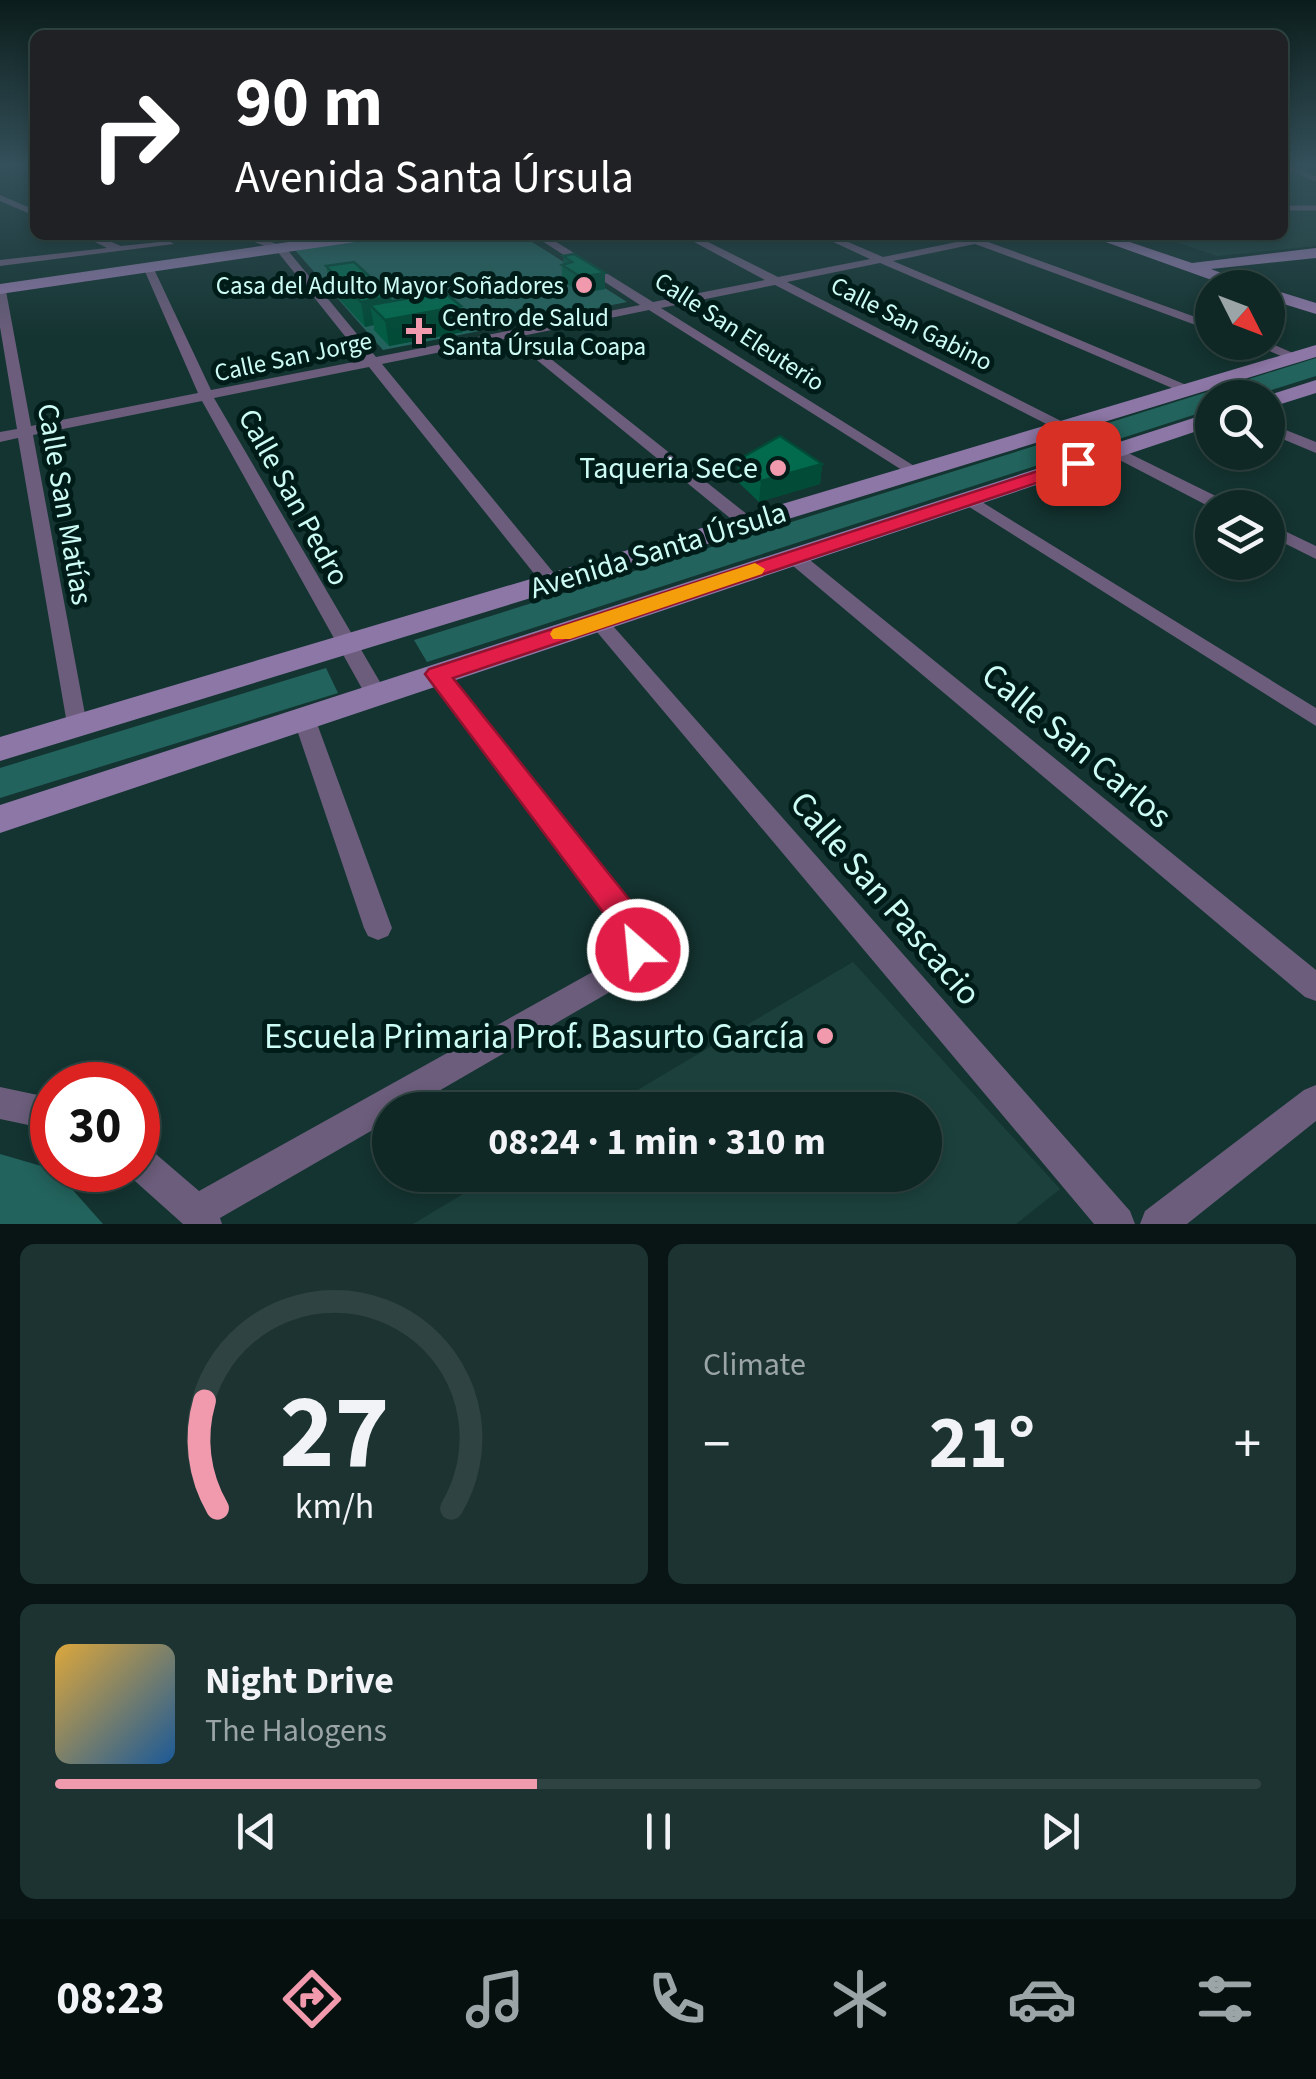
<!DOCTYPE html>
<meta charset="utf-8">
<style>
:root{--surface:#0f2725;--page:#1d3332;--text:#f1f3f6;--muted:#9ba5a7;--line:#2f4442;--accent:#f29aad}
body{margin:0;font-family:"Source Sans 3",sans-serif;background:var(--page);color:var(--text);height:100vh;display:flex;flex-direction:column;font-size:38px;white-space:nowrap}
*{box-sizing:border-box;margin:0}
p{font-size:32px;color:var(--muted)}
.icon{flex:none;width:55px;height:55px;fill:none;stroke:currentColor;stroke-width:2;stroke-linecap:round;stroke-linejoin:round}
.map{position:relative;height:1224px;overflow:hidden}
.drawer{display:flex;flex-direction:column;gap:20px;padding:20px;background:#081514;flex:1}
.drawer>*{flex:none}
.hud{position:absolute;left:30px;top:30px;width:1258px;height:210px;border-radius:15px;box-shadow:0 5px 15px #0003,0 0 0 2px var(--line);background:#202124;color:#fff;overflow:hidden}
.needle{width:65px;rotate:132deg}
.tools{position:absolute;left:1195px;top:270px;display:grid;gap:20px}
.tools a{display:grid;place-items:center;width:90px;height:90px;border-radius:50%;background:var(--surface);box-shadow:0 5px 15px #0003,0 0 0 2px var(--line);font-size:50px}
.speed{position:absolute;left:30px;top:1062px;display:flex;gap:20px;font-size:50px;font-weight:700;text-align:center}
.speed>*{display:grid;place-content:center;width:130px;height:130px;border-radius:50%;background:var(--surface);box-shadow:0 5px 15px #0003,0 0 0 2px var(--line);line-height:1}
.speed .limit{border:15px solid #d22;background:#fff;color:#111}
.pin{position:absolute;display:grid;place-items:center;width:85px;height:85px;color:#fff;margin:-42px;border-radius:20px;box-shadow:0 5px 15px #0006}
.me{position:absolute;width:110px;margin:-55px;rotate:333deg;stroke-linejoin:round;filter:drop-shadow(0 0 8px #0008)}
.turn{display:flex;align-items:center;gap:35px;height:210px;padding:0 40px;font-size:45px}
.turn .icon{width:130px;height:130px;stroke-width:2.5}
.turn b{display:block;font-size:70px;line-height:85px}
.big{font-size:75px;font-weight:700;line-height:1.1}
.drawer .card{flex:1;display:flex;flex-direction:column;justify-content:center;gap:15px;min-width:0;padding:0 35px;border-radius:15px;background:var(--page)}
.drawer .dial{align-items:center;gap:0}
.dial svg{height:260px;overflow:visible;fill:none;stroke:var(--line);stroke-width:7;stroke-linecap:round;text-anchor:middle}
.dial text{fill:var(--text);stroke:none}
.song{display:flex;align-items:center;gap:30px}
.cover{width:120px;height:120px;border-radius:15px;background:linear-gradient(135deg,hsl(40 70% 55%),hsl(210 70% 35%))}
.played{height:10px;border-radius:5px;background:linear-gradient(90deg,var(--accent) 40%,var(--line) 40%)}
.keys{display:flex;justify-content:space-around;direction:ltr}
.heat{display:flex;justify-content:space-between;align-items:center;font-size:55px;direction:ltr}
.drawer .tiles{flex:1;display:grid;gap:20px;grid-template-columns:1fr 1fr}
.card:last-child{grid-column:span 2}
.trip{position:absolute;left:372px;top:1092px;width:570px;height:100px;border-radius:50px;background:var(--surface);box-shadow:0 5px 15px #0003,0 0 0 2px var(--line);font-weight:700;line-height:100px;text-align:center}
.tabs{display:flex;height:160px;justify-content:space-around;align-items:center;background:#06100f;color:var(--muted)}
.tabs .icon{width:70px;height:70px}
.tabs .current{color:var(--accent)}
.tabs b{font-size:45px;color:var(--text)}
.map>svg:first-child{display:block}
</style>
<div class="map">
<svg width="1316" height="1224" viewBox="0 0 1316 1224">
<rect width="100%" height="100%" fill="#143431"/>
<path fill="#1c413d" d="M 1283,165 L 1316,165 L 1316,246 L 1217,256 L 1155,235 L 1282,235 Z
M 853,962 L 1060,1189 L 1016,1224 L 413,1224 L 495,1175 L 925,1175 L 925,1110 L 604,1110 Z"/>
<path fill="#23635d" d="M 387,235 L 521,235 L 627,302 L 383,350 L 294,249 Z
M 1316,358 L 1316,376 L 1249,397 L 1212,398 L 1212,409 L 427,662 L 414,640 Z
M 326,668 L 338,693 L 0,798 L 0,768 Z
M 0,1154 L 55,1170 L 103,1224 L 0,1224 Z"/>
<g fill="none" stroke-linecap="round" stroke-linejoin="round">
<path stroke="#6b5d7b" stroke-width="5" d="M 1283,165 L 1316,179
M 1282,208 L 1316,208
M 1201,235 L 1228,236"/>
<path fill="#6b5d7b" fill-rule="evenodd" d="M 0,195 L 35,210 L 35,216 L 0,201 Z
M 81,235 L 95,235 L 121,246 L 169,241 L 174,244 L 0,266 L 0,260 L 107,248 Z
M 237,235 L 252,235 L 285,247 L 376,357 L 640,305 L 533,235 L 545,235 L 653,302 L 765,280 L 681,235 L 694,235 L 778,277 L 870,259 L 818,235 L 832,235 L 883,257 L 991,235 L 1011,235 L 988,242 L 1212,323 L 1212,331 L 975,244 L 893,261 L 1191,387 L 1191,393 L 1186,394 L 880,263 L 787,282 L 1067,424 L 1070,427 L 1062,432 L 775,285 L 661,308 L 919,469 L 921,472 L 913,477 L 649,310 L 522,336 L 753,519 L 756,523 L 753,527 L 741,527 L 510,338 L 382,364 L 558,578 L 561,582 L 558,586 L 544,586 L 369,367 L 214,398 L 387,694 L 384,699 L 368,699 L 365,694 L 202,401 L 33,435 L 87,725 L 84,730 L 68,730 L 18,438 L 0,442 L 0,432 L 17,429 L 0,327 L 0,288 L 6,291 L 31,426 L 198,393 L 143,267 L 148,264 L 153,267 L 211,390 L 364,360 L 277,251 Z
M 1249,342 L 1268,342 L 1302,357 L 1290,360 Z
M 1268,423 L 1316,442 L 1316,453 L 1268,433 Z
M 1114,446 L 1232,504 L 1234,508 L 1212,508 L 1108,454 L 1108,448 Z
M 969,494 L 1316,708 L 1316,726 L 963,503 L 960,499 Z
M 1268,523 L 1316,546 L 1316,559 L 1268,535 Z
M 793,550 L 800,552 L 1316,970 L 1316,1001 L 1305,997 L 786,560 L 784,556 Z
M 599,616 L 606,618 L 1130,1211 L 1135,1224 L 1094,1224 L 592,626 L 589,622 Z
M 437,667 L 445,669 L 647,925 L 653,950 L 634,978 L 406,1110 L 390,1110 L 390,1120 L 220,1218 L 222,1224 L 183,1224 L 126,1173 L 125,1170 L 138,1170 L 138,1144 L 150,1149 L 199,1191 L 614,960 L 624,947 L 623,936 L 429,679 L 426,674 L 429,669 Z
M 304,710 L 312,713 L 315,718 L 392,928 L 388,936 L 378,940 L 368,936 L 364,928 L 293,718 L 296,713 Z
M 1316,1085 L 1316,1121 L 1187,1224 L 1140,1224 L 1145,1211 L 1304,1090 Z
M 0,1087 L 52,1098 L 52,1130 L 0,1119 Z"/>
<path fill="#8d77a6" fill-rule="evenodd" d="M 337,235 L 377,235 L 369,240 L 0,294 L 0,284 Z
M 1086,235 L 1109,235 L 1192,263 L 1316,248 L 1316,258 L 1211,269 L 1260,288 L 1234,288 Z
M 1268,288 L 1316,303 L 1316,314 L 1268,299 Z
M 1316,345 L 1316,357 L 0,761 L 0,737 Z
M 1316,380 L 1316,393 L 1268,408 L 1268,398 L 1260,398 Z
M 1212,412 L 1212,426 L 0,833 L 0,805 Z"/>
</g>
<path fill="#025c43" d="M 574,254 L 605,289 L 582,293 L 562,281 L 562,265 L 564,264 L 563,256 Z
M 326,266 L 392,301 L 463,332 L 389,346 L 374,330 L 374,325 L 365,327 L 331,290 Z
M 738,460 L 822,464 L 820,484 L 759,502 L 737,481 Z"/>
<path fill="#014b37" d="M 605,273 L 605,289 L 582,293 L 581,277 Z
M 391,296 L 394,319 L 461,306 L 463,332 L 389,346 L 385,320 L 370,305 L 374,325 L 365,327 L 361,302 Z
M 822,464 L 820,484 L 759,502 L 761,481 Z"/>
<path fill="#026b4e" stroke="#014b37" stroke-width="2.5" d="M 574,254 L 605,273 L 581,277 L 562,265 L 572,262 L 563,256 Z
M 354,262 L 391,296 L 361,302 L 326,266 Z
M 444,292 L 461,306 L 385,320 L 370,305 Z
M 780,436 L 822,464 L 761,481 L 738,460 Z"/>
<linearGradient id="sky" x2="0" y2="1"><stop stop-color="#0b1d1b"/><stop offset="0.49" stop-color="#34505a"/><stop offset="1" stop-color="#34505a" stop-opacity="0"/></linearGradient>
<rect width="1316" height="337" fill="url(#sky)"/>
<path fill="#e11d48" stroke="#92132f" stroke-width="2.5" d="M 1078,458 L 1087,463 L 1084,467 L 453,678 L 648,923 L 655,950 L 650,960 L 638,964 L 627,960 L 621,936 L 425,674 L 429,669 Z"/>
<path fill="#f59e0b" d="M 755,563 L 765,569 L 762,574 L 570,639 L 553,639 L 550,634 L 553,629 Z"/>
<g fill="#f29aad" stroke="#001c19" stroke-width="4">
<circle cx="584" cy="285" r="10"/>
<path d="M414 316h10v10h10v10h-10v10h-10v-10h-10v-10h10z"/>
<circle cx="778" cy="468" r="10"/>
<circle cx="825" cy="1036" r="10"/>
</g>
<g text-anchor="middle" stroke-width="10" stroke-linejoin="round" paint-order="stroke">
<g font-size="25" fill="#cdfcf5" stroke="#001c19" text-anchor="end">
<text x="564" y="294">Casa del Adulto Mayor Soñadores</text>
<text x="442" y="326" text-anchor="start">Centro de Salud<tspan x="442" dy="29">Santa Úrsula Coapa</tspan></text>
</g>
<g font-size="25" fill="#cdfcf5" stroke="#001c19">
<text transform="translate(912 323) rotate(27)" y="9">Calle San Gabino</text>
<text transform="translate(740 331) rotate(33)" y="9">Calle San Eleuterio</text>
<text transform="translate(293 356) rotate(-12)" y="9">Calle San Jorge</text>
</g>
<g font-size="30" fill="#cdfcf5" stroke="#001c19" text-anchor="end">
<text x="758" y="478">Taqueria SeCe</text>
</g>
<g font-size="30" fill="#cdfcf5" stroke="#001c19">
<text transform="translate(294 497) rotate(61)" y="10">Calle San Pedro</text>
<text transform="translate(65 504) rotate(80)" y="10">Calle San Matías</text>
<text transform="translate(658 550) rotate(-17)" y="10">Avenida Santa Úrsula</text>
</g>
<g font-size="35" fill="#cdfcf5" stroke="#001c19">
<text transform="translate(1077 745) rotate(40)" y="12">Calle San Carlos</text>
<text transform="translate(886 898) rotate(49)" y="12">Calle San Pascacio</text>
</g>
<g font-size="35" fill="#cdfcf5" stroke="#001c19" text-anchor="end">
<text x="805" y="1048">Escuela Primaria Prof. Basurto García</text>
</g>
</g>
</svg>
<div class="tools">
<a><svg class="needle" viewBox="-14 -14 28 28"><path d="M0-13l5 13h-10z" fill="#e53935"/><path d="M0 13l5-13h-10z" fill="#9ba5a7"/></svg></a>
<a><svg class="icon" aria-label="search" viewBox="0 0 24 24"><circle cx="10" cy="10" r="6"/><path d="M15 15l6 6"/></svg></a>
<a><svg class="icon" aria-label="layers" viewBox="0 0 24 24"><path d="M12 4l9 5-9 5-9-5zM3 14l9 5 9-5"/></svg></a>
</div>
<div class="speed"><div class="limit">30</div></div>
<div class="pin" style="left:1078px;top:463px;background:#d93025"><svg class="icon" aria-label="arrive" viewBox="0 0 24 24"><path d="M6 21V4h12l-3 4 3 4H6"/></svg></div>
<svg class="me" style="left:638px;top:950px" viewBox="-20 -20 40 40"><circle r="17" fill="#e11d48" stroke="#fff" stroke-width="3"/><path d="M0-11L8 9 0 5-8 9z" fill="#fff"/></svg>
<div class="trip">08:24 · 1 min · 310 m</div>
<div class="hud">
<div class="turn"><svg class="icon" aria-label="right" viewBox="0 0 24 24"><path d="M7 20v-9h11M14 6l5 5-5 5"/></svg><div><b>90 m</b>Avenida Santa Úrsula</div></div>
</div>
</div>
<section class="drawer">
<div class="tiles">
<div class="card dial"><svg viewBox="0 0 100 80">
<path d="M14 69A42 42 0 1 1 86 69"/>
<path d="M14 69A42 42 0 0 1 10 36" stroke="#f29aad"/>
<text x="50" y="56" font-size="32" font-weight="700">27</text>
<text x="50" y="72" font-size="11">km/h</text>
</svg></div>
<div class="card"><p>Climate</p>
<div class="heat"><a>−</a><b class="big">21°</b><a>+</a></div>
</div>
<div class="card">
<div class="song"><i class="cover"></i><div><b>Night Drive</b><p>The Halogens</p></div></div>
<div class="played"></div>
<div class="keys"><svg class="icon" aria-label="previous" viewBox="0 0 24 24"><path d="M18 5L8 12l10 7zM5 5v14"/></svg><svg class="icon" aria-label="pause" viewBox="0 0 24 24"><path d="M8 5v14M16 5v14"/></svg><svg class="icon" aria-label="next" viewBox="0 0 24 24"><path d="M6 5l10 7-10 7zM19 5v14"/></svg></div>
</div>
</div>
</section>
<nav class="tabs">
<b>08:23</b>
<svg class="icon current" aria-label="directions" viewBox="0 0 24 24"><path d="M12 3l9 9-9 9-9-9zM9 14v-3h6M13 9l2 2-2 2"/></svg>
<svg class="icon" aria-label="music" viewBox="0 0 24 24"><path d="M9 18V5l10-2v13"/><circle cx="6" cy="18" r="3"/><circle cx="16" cy="16" r="3"/></svg>
<svg class="icon" aria-label="phone" viewBox="0 0 24 24"><path d="M5 4h4l2 5-3 2q2 4 5 5l2-3 5 2v4C11 20 4 13 5 4z"/></svg>
<svg class="icon" aria-label="climate" viewBox="0 0 24 24"><path d="M12 3v18M4 7l16 10M4 17L20 7"/></svg>
<svg class="icon" aria-label="car" viewBox="0 0 24 24"><path d="M5 17H2v-5l4-1 3-4h7l3 4 3 1v5h-3M9 17h6M6 11h13"/><circle cx="7" cy="17" r="2"/><circle cx="17" cy="17" r="2"/></svg>
<svg class="icon" aria-label="filters" viewBox="0 0 24 24"><path d="M4 7h16M4 17h16"/><circle cx="9" cy="7" r="2"/><circle cx="15" cy="17" r="2"/></svg>
</nav>
